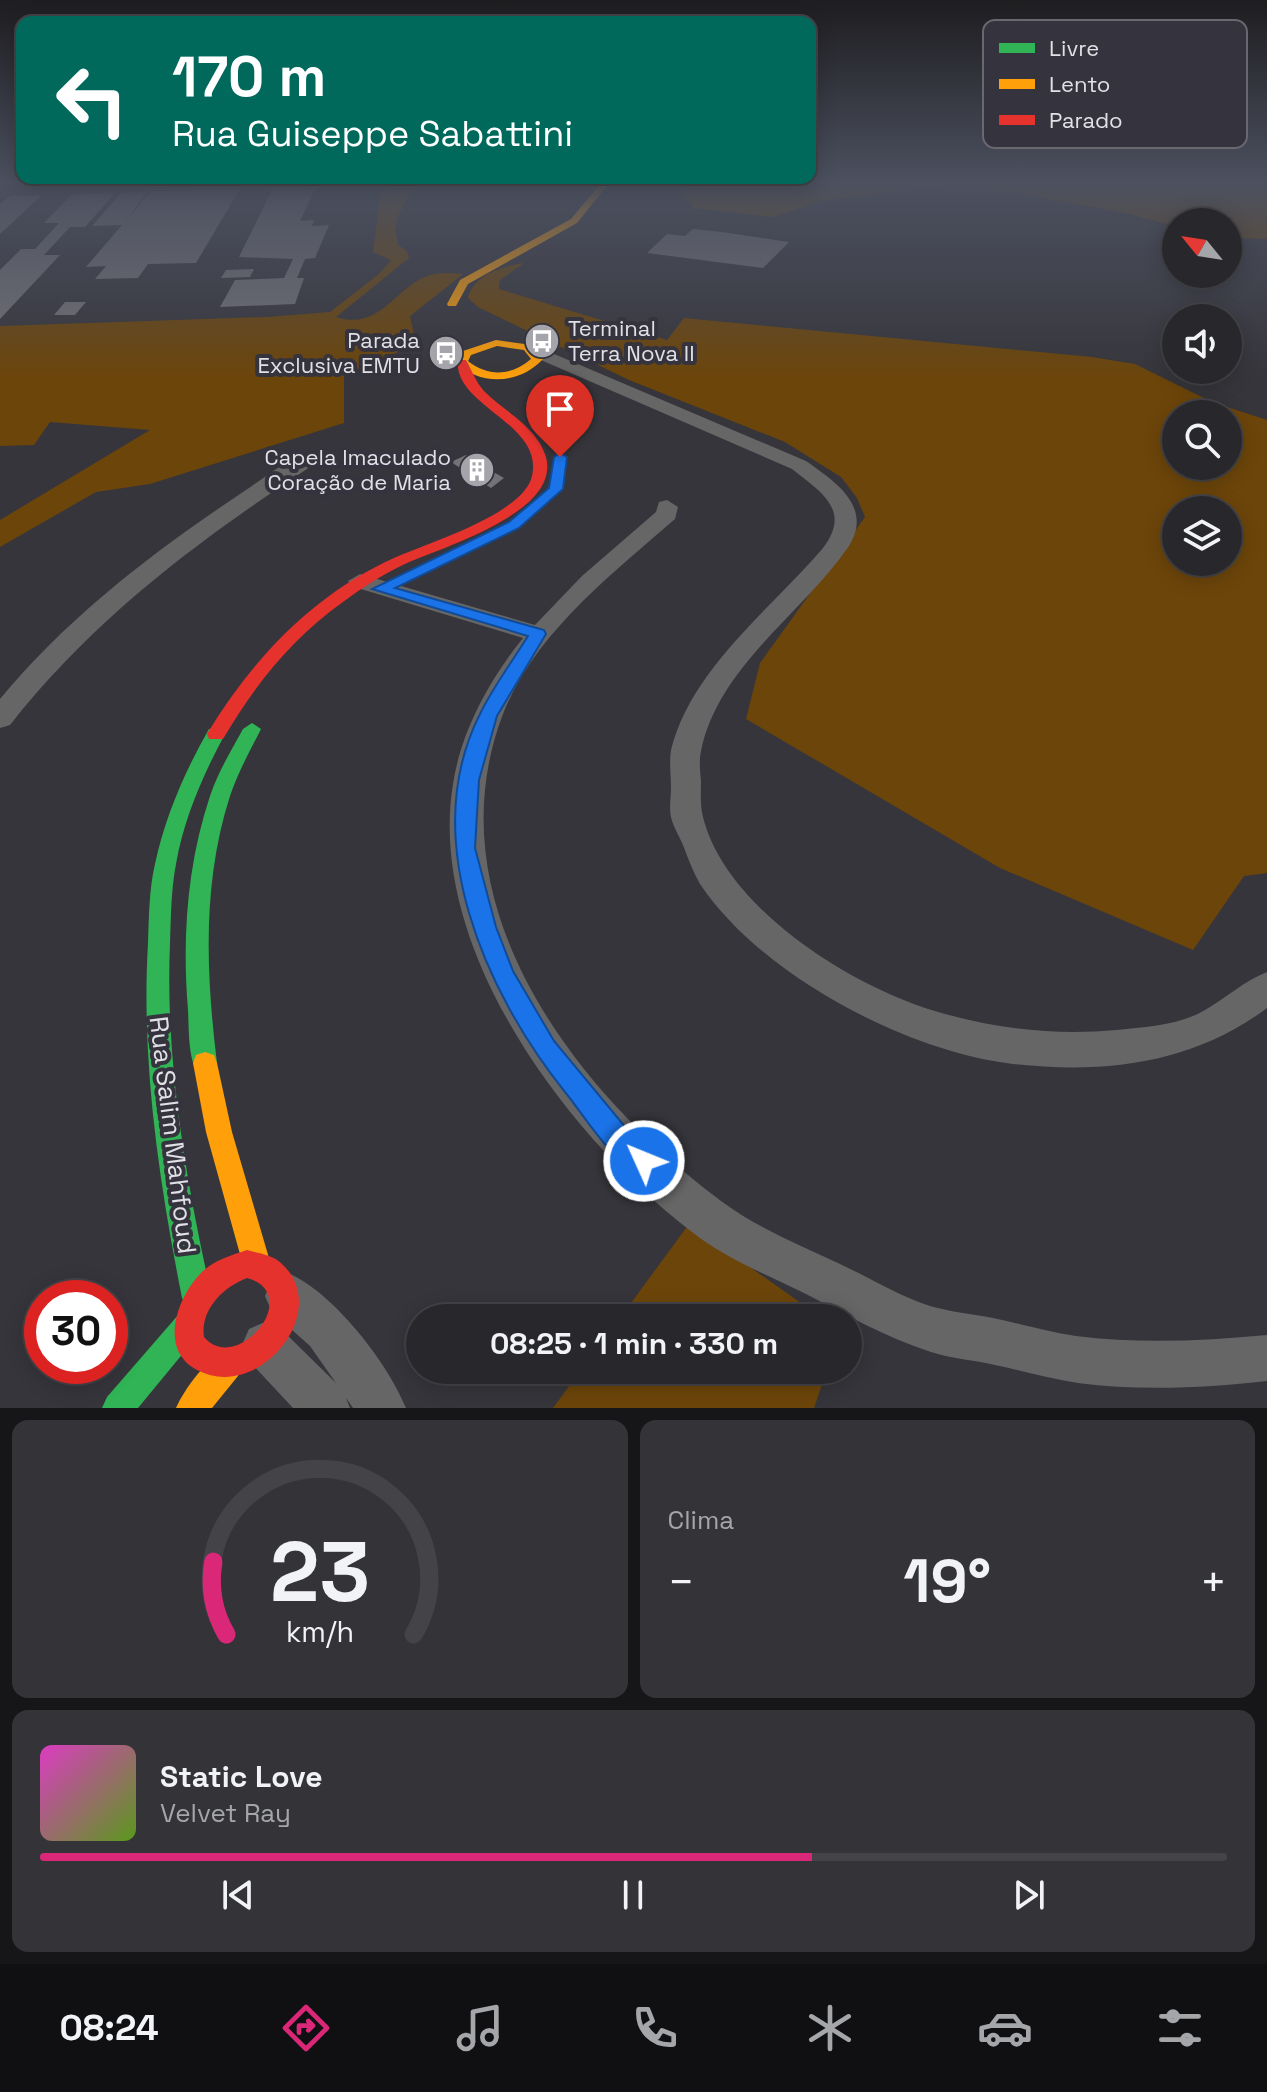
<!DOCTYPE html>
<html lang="pt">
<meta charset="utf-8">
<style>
:root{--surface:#28282c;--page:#343438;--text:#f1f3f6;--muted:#a5a6a9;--line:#444448;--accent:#db2777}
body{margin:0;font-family:"Space Grotesk",sans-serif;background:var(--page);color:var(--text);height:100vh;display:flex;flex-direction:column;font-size:30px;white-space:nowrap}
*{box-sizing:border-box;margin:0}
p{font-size:26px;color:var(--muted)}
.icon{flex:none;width:44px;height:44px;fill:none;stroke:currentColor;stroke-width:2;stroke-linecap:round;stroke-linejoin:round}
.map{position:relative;height:1408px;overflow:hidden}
.drawer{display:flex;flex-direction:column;gap:12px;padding:12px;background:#161618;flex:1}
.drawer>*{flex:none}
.banner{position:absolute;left:16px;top:16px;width:800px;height:168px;border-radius:16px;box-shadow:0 4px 20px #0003,0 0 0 2px var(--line);background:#00695c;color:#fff;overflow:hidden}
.needle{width:52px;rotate:300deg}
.buttons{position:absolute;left:1162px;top:208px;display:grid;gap:16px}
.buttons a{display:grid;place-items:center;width:80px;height:80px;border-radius:50%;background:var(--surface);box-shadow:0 4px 20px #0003,0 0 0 2px var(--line);font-size:40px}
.speed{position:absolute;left:24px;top:1280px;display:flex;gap:16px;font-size:40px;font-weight:700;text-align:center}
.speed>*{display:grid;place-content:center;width:104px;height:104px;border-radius:50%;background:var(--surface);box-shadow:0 4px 20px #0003,0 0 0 2px var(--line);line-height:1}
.speed .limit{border:12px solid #d22;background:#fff;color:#111}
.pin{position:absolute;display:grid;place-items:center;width:68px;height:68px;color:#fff;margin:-82px -34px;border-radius:50% 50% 50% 0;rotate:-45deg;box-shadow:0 0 8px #0007}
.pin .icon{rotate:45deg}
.me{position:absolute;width:88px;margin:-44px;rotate:314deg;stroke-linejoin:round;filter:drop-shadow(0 0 6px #0008)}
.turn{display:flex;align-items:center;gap:28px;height:168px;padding:0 24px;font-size:36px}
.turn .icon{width:104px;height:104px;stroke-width:2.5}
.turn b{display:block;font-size:56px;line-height:68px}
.big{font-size:60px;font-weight:600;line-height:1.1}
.drawer .card{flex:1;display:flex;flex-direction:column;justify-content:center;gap:12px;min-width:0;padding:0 28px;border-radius:16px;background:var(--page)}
.drawer .dial{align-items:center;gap:0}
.dial svg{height:208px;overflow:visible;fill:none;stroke:var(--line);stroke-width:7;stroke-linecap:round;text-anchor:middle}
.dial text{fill:var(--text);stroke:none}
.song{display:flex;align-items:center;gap:24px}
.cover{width:96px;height:96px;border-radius:12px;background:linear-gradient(135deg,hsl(310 70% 55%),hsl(90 70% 35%))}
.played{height:8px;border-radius:4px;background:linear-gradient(90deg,var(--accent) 65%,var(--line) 65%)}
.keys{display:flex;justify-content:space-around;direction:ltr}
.heat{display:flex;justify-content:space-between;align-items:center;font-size:44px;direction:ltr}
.drawer .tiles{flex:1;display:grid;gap:12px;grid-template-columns:1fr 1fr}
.card:last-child{grid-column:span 2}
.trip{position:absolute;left:406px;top:1304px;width:456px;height:80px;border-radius:40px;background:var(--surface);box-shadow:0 4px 20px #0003,0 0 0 2px var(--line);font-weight:600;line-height:80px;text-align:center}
.menu{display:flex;height:128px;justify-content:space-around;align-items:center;background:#101012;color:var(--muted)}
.menu .icon{width:56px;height:56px}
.menu .selected{color:var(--accent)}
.menu b{font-size:36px;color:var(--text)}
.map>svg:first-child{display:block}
</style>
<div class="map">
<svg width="1267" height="1408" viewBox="0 0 1267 1408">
<rect width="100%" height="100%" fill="#36353b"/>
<path fill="#6c450a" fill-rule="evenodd" d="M 708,182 L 1267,182 L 1267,239 L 1228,238 L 1228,222 L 1176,222 L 1176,227 L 1130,214 L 1003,191 L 915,189 L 821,201 L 773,217 L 693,208 L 683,194 L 693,185 Z
M 396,186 L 413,186 L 399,214 L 395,229 L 398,245 L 407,251 L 409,258 L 336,317 C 382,332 397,283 431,275 C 440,272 453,274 463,274 L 410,316 L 416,344 L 344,376 L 344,423 L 150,484 L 96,492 L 0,547 L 0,520 L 150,430 L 50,422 L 34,445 L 0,446 L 0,326 L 267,317 L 330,312 L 380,273 L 391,260 L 373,252 L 381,192 L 394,190 Z
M 524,263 L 500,280 L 499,289 L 667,340 L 684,318 L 1092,357 L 1135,364 L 1212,402 L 1267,420 L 1267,873 L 1244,876 L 1193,950 L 1000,868 L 746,719 L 760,663 L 865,517 L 857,498 L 841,477 L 785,442 L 629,380 L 478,307 L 468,298 C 473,275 503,266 524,263 ZM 1176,414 L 1228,414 L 1228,466 L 1176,466 ZM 1176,510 L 1228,510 L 1228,562 L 1176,562 Z
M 689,1224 L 822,1318 L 620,1318 Z
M 581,1370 L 827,1370 L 814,1408 L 553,1408 Z"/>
<path fill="#737277" d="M 316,187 L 300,221 L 314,220 L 312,226 L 329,225 L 315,258 L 305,259 L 297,278 L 304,278 L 295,304 L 220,307 L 235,280 L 284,278 L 293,259 L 239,257 L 273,188 Z
M 240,189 L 196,263 L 148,264 L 138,278 L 95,279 L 106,266 L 86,267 L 122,225 L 92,226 L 121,193 L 148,192 L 123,224 L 151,191 Z
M 115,193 L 85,227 L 70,227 L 44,255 L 60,255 L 0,319 L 0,270 L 21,249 L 35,249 L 59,223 L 44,223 L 72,194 Z
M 42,195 L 0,234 L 0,204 L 10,196 Z
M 693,229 L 722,232 L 789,242 L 763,268 L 647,253 L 667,234 L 685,236 Z
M 254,269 L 250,277 L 221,278 L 226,270 Z
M 65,302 L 86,302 L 75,315 L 54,315 Z
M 466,455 L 476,462 L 504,478 L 491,488 L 451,462 Z"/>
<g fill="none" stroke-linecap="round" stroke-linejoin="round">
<path fill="#676666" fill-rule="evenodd" d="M 533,345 L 806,461 C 836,482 873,507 849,546 C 803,613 718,667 701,751 C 699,760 700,771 701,781 C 701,792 700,806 703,817 C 726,911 861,993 949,1015 C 1005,1030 1059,1035 1117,1030 C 1146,1027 1180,1025 1205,1010 C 1226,998 1244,981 1267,972 L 1267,1008 C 1192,1064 1105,1074 1013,1064 C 905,1051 761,975 700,884 C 693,872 688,858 683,845 C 679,836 673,826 671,817 C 669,808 671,796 671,787 C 671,775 669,762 671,750 C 691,669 771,609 823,548 C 852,510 821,492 792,469 L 527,354 L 524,350 Z
M 306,455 L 313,457 L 316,461 L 313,465 C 199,540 95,617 10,725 L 0,728 L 0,699 C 69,616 153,552 243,492 C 262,480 284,460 306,455 Z
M 667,500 L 678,507 L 675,519 C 612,574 534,634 503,714 C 430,905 576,1092 721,1201 C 757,1228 800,1245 840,1264 C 870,1278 899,1296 930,1306 C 951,1312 972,1314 993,1318 C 1021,1324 1048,1332 1076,1336 C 1139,1344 1204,1341 1267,1335 L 1267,1381 C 1205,1388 1140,1391 1078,1383 C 1050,1379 1023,1371 995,1365 C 974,1360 952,1359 931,1352 C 887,1338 847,1315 806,1294 C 768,1275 726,1259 692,1232 C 568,1137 426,949 453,784 C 461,731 490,679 523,638 L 351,586 L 348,581 L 360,574 L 535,625 L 582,576 L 656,512 L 659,502 Z
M 288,1273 C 333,1292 388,1363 406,1408 L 353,1408 L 346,1398 L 350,1408 L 293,1408 L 249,1361 L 242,1345 L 249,1329 L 265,1322 L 281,1329 L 336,1383 L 310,1346 L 272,1312 L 265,1296 L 272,1280 Z"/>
<path fill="#30b455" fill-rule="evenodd" d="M 252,723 L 261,729 C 250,751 238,772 230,796 C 202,883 206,974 217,1063 L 214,1071 L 205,1074 L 196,1071 C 188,1053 189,1030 188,1010 C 182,938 187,865 210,796 C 218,772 231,751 243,729 Z
M 216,728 L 225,734 C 203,775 184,818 176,864 C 171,890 171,917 170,943 C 165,1063 186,1181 212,1298 L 207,1308 L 197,1313 L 187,1308 L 182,1298 C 159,1181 141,1063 148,943 C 149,917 149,889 155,864 C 165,817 185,771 209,729 Z
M 189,1309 L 199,1314 L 204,1324 L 199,1334 L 138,1408 L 102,1408 L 107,1397 L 179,1314 Z"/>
<path fill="#ff9f0a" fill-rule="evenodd" d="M 602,182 L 610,182 L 577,223 L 468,284 L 456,306 L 448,306 L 447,304 L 460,280 L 571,219 Z
M 496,340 L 532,345 L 543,359 C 520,384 480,387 456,362 L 463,351 ZM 497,346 L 524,350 L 531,359 C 512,376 488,377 468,361 L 471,355 Z
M 205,1052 L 214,1055 L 217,1063 L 232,1132 L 271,1265 L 267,1275 L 257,1279 L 247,1275 L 243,1265 L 206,1132 L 193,1063 L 196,1055 Z
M 227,1350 L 238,1354 L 242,1365 L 238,1376 L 212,1408 L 176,1408 C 185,1388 207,1358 227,1350 Z"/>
<path fill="#e5322d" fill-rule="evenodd" d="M 458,360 L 466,360 C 472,371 476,382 484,391 C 505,412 537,427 546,457 C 561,513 442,547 405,564 C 383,574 362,588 343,602 C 292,638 254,686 223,739 L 209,739 L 207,734 C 252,659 314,594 394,558 C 427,543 524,514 532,476 C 544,423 453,406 458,360 Z
M 247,1250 C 258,1253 272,1255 281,1263 C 334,1310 259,1403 197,1370 C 157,1349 178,1295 203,1271 C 215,1260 232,1255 247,1250 ZM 247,1278 C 305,1294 237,1376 204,1337 C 200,1310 223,1287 247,1278 Z"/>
</g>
<linearGradient id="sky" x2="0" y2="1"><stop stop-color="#1e1d20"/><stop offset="0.48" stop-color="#4c5160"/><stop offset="1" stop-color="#4c5160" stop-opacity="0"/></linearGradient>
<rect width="1267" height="379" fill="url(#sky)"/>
<path fill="#1a73e8" stroke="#114b97" stroke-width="2" d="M 560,453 L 567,457 L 563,489 L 519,528 L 395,588 L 544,630 L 546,634 L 497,716 L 479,780 L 475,848 L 496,927 L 513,971 L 554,1041 L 631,1134 L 653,1152 L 657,1161 L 653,1171 L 644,1175 C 610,1161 587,1119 565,1092 C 485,992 417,839 480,714 C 493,687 512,662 528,636 L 372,589 L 509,522 L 549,488 L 554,457 Z"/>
<defs>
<g id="bus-disc" transform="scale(1.8)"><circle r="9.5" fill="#a5a4aa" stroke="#35333d"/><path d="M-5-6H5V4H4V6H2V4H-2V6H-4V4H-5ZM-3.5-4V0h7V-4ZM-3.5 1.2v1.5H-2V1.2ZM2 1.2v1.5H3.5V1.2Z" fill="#fff"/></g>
<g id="building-disc" transform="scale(1.8)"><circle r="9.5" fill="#a5a4aa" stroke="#35333d"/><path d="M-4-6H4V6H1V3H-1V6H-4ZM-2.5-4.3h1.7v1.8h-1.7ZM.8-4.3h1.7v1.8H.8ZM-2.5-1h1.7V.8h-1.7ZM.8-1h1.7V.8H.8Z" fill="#fff"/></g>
</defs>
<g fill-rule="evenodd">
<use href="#bus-disc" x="542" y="341"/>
<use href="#bus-disc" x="446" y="353"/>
<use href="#building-disc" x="477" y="470"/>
</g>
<g text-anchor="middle" stroke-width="8" stroke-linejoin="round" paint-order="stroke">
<g font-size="22" fill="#e1e0e6" stroke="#35333d" text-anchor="end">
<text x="568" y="336" text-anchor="start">Terminal<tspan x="568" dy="25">Terra Nova II</tspan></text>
<text x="420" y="348">Parada<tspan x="420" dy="25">Exclusiva EMTU</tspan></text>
<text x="451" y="465">Capela Imaculado<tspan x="451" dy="25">Coração de Maria</tspan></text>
</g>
<g font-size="26" fill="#e1e0e6" stroke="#35333d">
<text transform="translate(173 1135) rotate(83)" y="9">Rua Salim Mahfoud</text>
</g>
</g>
<rect x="983" y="20" width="264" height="128" rx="12" fill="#35333d" stroke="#696770" stroke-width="2"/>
<rect x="999" y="43" width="36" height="10" fill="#30b455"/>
<rect x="999" y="79" width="36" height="10" fill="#ff9f0a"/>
<rect x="999" y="115" width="36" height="10" fill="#e5322d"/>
<g font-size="22" fill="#e1e0e6">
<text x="1049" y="56">Livre</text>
<text x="1049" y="92">Lento</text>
<text x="1049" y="128">Parado</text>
</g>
</svg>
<div class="buttons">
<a><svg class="needle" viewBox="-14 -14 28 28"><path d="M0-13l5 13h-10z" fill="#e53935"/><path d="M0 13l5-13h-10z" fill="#a5a6a9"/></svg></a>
<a><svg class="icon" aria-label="sound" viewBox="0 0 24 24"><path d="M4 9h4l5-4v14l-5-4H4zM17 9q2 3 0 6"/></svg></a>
<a><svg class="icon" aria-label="search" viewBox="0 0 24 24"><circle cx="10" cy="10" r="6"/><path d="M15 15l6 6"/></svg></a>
<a><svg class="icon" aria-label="layers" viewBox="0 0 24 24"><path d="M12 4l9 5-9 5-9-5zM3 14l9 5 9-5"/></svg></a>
</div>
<div class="speed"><div class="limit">30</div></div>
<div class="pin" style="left:560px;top:457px;background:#d93025"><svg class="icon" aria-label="arrive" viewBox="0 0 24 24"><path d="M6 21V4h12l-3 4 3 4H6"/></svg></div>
<svg class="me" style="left:644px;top:1161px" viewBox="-20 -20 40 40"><circle r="17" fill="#1a73e8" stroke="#fff" stroke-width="3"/><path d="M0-11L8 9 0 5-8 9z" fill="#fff"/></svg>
<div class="trip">08:25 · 1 min · 330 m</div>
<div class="banner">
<div class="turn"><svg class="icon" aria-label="left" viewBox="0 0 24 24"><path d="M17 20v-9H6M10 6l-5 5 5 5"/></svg><div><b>170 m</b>Rua Guiseppe Sabattini</div></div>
</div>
</div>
<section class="drawer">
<div class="tiles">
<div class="card dial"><svg viewBox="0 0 100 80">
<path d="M14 69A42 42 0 1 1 86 69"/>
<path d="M14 69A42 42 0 0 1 9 41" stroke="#db2777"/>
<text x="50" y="56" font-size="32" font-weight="700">23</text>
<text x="50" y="72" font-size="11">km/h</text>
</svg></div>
<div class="card"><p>Clima</p>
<div class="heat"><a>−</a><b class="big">19°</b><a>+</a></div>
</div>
<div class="card">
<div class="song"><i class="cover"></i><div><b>Static Love</b><p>Velvet Ray</p></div></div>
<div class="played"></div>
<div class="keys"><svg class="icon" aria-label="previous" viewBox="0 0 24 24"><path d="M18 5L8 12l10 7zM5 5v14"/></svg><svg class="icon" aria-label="pause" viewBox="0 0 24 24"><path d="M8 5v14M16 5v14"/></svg><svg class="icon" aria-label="next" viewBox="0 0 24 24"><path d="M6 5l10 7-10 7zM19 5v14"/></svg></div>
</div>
</div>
</section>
<nav class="menu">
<b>08:24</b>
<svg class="icon selected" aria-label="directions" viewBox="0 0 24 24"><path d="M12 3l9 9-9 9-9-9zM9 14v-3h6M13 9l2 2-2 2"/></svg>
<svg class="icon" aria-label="music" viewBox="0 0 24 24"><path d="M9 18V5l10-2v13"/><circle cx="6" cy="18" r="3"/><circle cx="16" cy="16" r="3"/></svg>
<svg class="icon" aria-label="phone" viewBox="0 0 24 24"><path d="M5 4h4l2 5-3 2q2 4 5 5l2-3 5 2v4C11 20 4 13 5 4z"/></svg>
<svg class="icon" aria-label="climate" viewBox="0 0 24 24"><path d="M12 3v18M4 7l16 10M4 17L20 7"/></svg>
<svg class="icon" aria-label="car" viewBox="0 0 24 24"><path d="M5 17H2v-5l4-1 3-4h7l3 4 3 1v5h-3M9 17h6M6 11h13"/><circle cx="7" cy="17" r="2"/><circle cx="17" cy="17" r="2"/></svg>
<svg class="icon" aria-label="filters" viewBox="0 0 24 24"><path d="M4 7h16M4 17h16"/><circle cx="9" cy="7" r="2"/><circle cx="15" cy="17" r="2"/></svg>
</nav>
